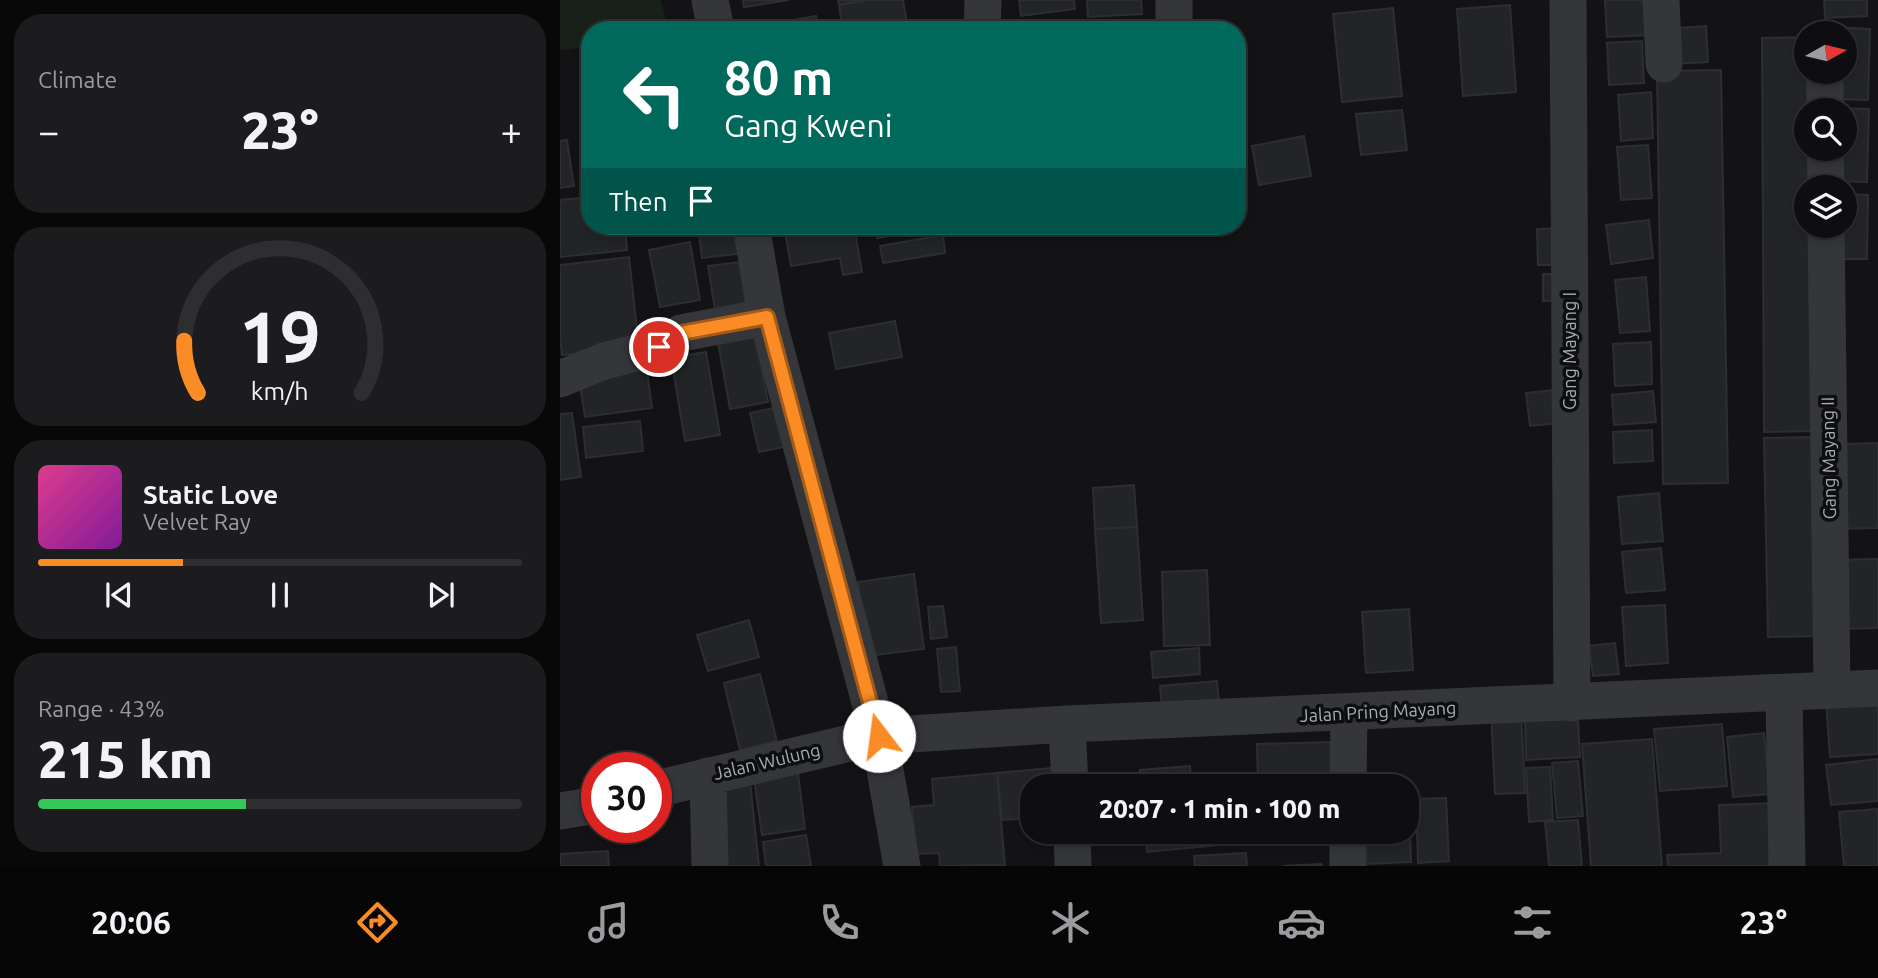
<!DOCTYPE html>
<meta charset="utf-8">
<style>
:root{--surface:#0e0e10;--page:#1c1c1e;--text:#f1f3f6;--muted:#9b9c9f;--line:#2e2e30;--accent:#fb8c25}
body{margin:0;font-family:Ubuntu,sans-serif;background:var(--page);color:var(--text);height:100vh;display:flex;flex-direction:column;font-size:26px;white-space:nowrap}
*{box-sizing:border-box;margin:0}
p{font-size:23px;color:var(--muted)}
.icon{flex:none;width:38px;height:38px;fill:none;stroke:currentColor;stroke-width:2;stroke-linecap:round;stroke-linejoin:round}
.map{position:relative;flex:1;overflow:hidden}
.drawer{display:flex;flex-direction:column;gap:14px;padding:14px;background:#080809;width:560px}
.drawer>*{flex:none}
.banner{position:absolute;left:21px;top:21px;width:665px;height:214px;border-radius:28px;box-shadow:0 4px 10px #0003,0 0 0 2px var(--line);background:#00695c;color:#fff;overflow:hidden}
.needle{width:46px;rotate:82deg}
.buttons{position:absolute;left:1234px;top:21px;display:grid;gap:14px}
.buttons a{display:grid;place-items:center;width:63px;height:63px;border-radius:50%;background:var(--surface);box-shadow:0 4px 10px #0003,0 0 0 2px var(--line);font-size:35px}
.speed{position:absolute;left:21px;top:752px;display:flex;gap:14px;font-size:35px;font-weight:700;text-align:center}
.speed>*{display:grid;place-content:center;width:91px;height:91px;border-radius:50%;background:var(--surface);box-shadow:0 4px 10px #0003,0 0 0 2px var(--line);line-height:1}
.speed .limit{border:10px solid #d22;background:#fff;color:#111}
.pin{position:absolute;display:grid;place-items:center;width:60px;height:60px;color:#fff;margin:-30px;border:4px solid #fff;border-radius:50%;box-shadow:0 2px 7px #0007}
.me{position:absolute;width:77px;margin:-38px;rotate:345deg;stroke-linejoin:round;filter:drop-shadow(0 0 5px #0008)}
.turn{display:flex;align-items:center;gap:24px;height:147px;padding:0 28px;font-size:32px}
.turn .icon{width:91px;height:91px;stroke-width:2.5}
.turn b{display:block;font-size:49px;line-height:60px}
.then{display:flex;align-items:center;height:66px;padding:0 28px;background:#0003;gap:14px;font-size:26px}
.big{font-size:52px;font-weight:800;line-height:1.1}
.drawer .card{flex:1;display:flex;flex-direction:column;justify-content:center;gap:10px;min-width:0;padding:0 24px;border-radius:28px;background:var(--page)}
.drawer .dial{align-items:center;gap:0}
.dial svg{height:182px;overflow:visible;fill:none;stroke:var(--line);stroke-width:7;stroke-linecap:round;text-anchor:middle}
.dial text{fill:var(--text);stroke:none}
.song{display:flex;align-items:center;gap:21px}
.cover{width:84px;height:84px;border-radius:10px;background:linear-gradient(135deg,hsl(330 70% 55%),hsl(290 70% 35%))}
.played{height:7px;border-radius:4px;background:linear-gradient(90deg,var(--accent) 30%,var(--line) 30%)}
.keys{display:flex;justify-content:space-around;direction:ltr}
.heat{display:flex;justify-content:space-between;align-items:center;font-size:38px;direction:ltr}
.charge{height:10px;border-radius:5px;background:linear-gradient(90deg,#34c759 43%,var(--line) 0)}
.trip{position:absolute;left:460px;top:774px;width:399px;height:70px;border-radius:28px;background:var(--surface);box-shadow:0 4px 10px #0003,0 0 0 2px var(--line);font-weight:800;line-height:70px;text-align:center}
.dock{display:flex;height:112px;justify-content:space-around;align-items:center;background:#060606;color:var(--muted)}
.dock .icon{width:49px;height:49px}
.dock .on{color:var(--accent)}
.dock b{font-size:32px;color:var(--text)}
main{display:flex;flex:1;min-height:0}
.map>svg:first-child{display:block}
</style>
<main>
<section class="drawer">
<div class="card"><p>Climate</p>
<div class="heat"><a>−</a><b class="big">23°</b><a>+</a></div>
</div>
<div class="card dial"><svg viewBox="0 0 100 80">
<path d="M14 69A42 42 0 1 1 86 69"/>
<path d="M14 69A42 42 0 0 1 8 46" stroke="#fb8c25"/>
<text x="50" y="56" font-size="32" font-weight="700">19</text>
<text x="50" y="72" font-size="11">km/h</text>
</svg></div>
<div class="card">
<div class="song"><i class="cover"></i><div><b>Static Love</b><p>Velvet Ray</p></div></div>
<div class="played"></div>
<div class="keys"><svg class="icon" aria-label="previous" viewBox="0 0 24 24"><path d="M18 5L8 12l10 7zM5 5v14"/></svg><svg class="icon" aria-label="pause" viewBox="0 0 24 24"><path d="M8 5v14M16 5v14"/></svg><svg class="icon" aria-label="next" viewBox="0 0 24 24"><path d="M6 5l10 7-10 7zM19 5v14"/></svg></div>
</div>
<div class="card"><p>Range · 43%</p><b class="big">215 km</b><div class="charge"></div></div>
</section>
<div class="map">
<svg width="1318" height="866" viewBox="0 0 1318 866">
<rect width="100%" height="100%" fill="#131315"/>
<path fill="#192019" d="M 0,0 L 101,0 L 108,30 L 30,30 L 30,47 L 0,50 Z"/>
<path fill="#232426" stroke="#2d2e31" stroke-width="2" d="M 183,0 L 229,0 L 184,7 Z
M 278,0 L 307,0 L 279,5 Z
M 307,0 L 343,0 L 348,30 L 283,30 L 279,5 Z
M 459,0 L 514,0 L 515,9 L 461,16 Z
M 527,0 L 581,0 L 582,14 L 528,17 Z
M 1045,0 L 1089,0 L 1091,35 L 1047,37 Z
M 1264,0 L 1307,0 L 1307,16 L 1265,18 Z
M 950,5 L 956,92 L 903,96 L 897,9 Z
M 833,8 L 842,96 L 782,102 L 773,14 Z
M 256,16 L 259,30 L 190,30 L 189,28 Z
M 666,24 L 667,30 L 629,30 L 628,27 Z
M 1146,26 L 1148,62 L 1109,64 L 1106,29 Z
M 1273,27 L 1310,29 L 1308,100 L 1271,99 L 1271,72 L 1284,72 L 1284,33 L 1272,33 Z
M 1246,37 L 1246,72 L 1253,72 L 1253,110 L 1246,110 L 1246,149 L 1253,149 L 1253,187 L 1246,187 L 1246,226 L 1254,226 L 1255,431 L 1204,432 L 1202,38 Z
M 1082,41 L 1084,83 L 1049,85 L 1047,43 Z
M 1161,70 L 1168,483 L 1103,484 L 1097,71 Z
M 1091,92 L 1093,138 L 1061,141 L 1058,95 Z
M 1270,108 L 1309,109 L 1307,182 L 1268,181 L 1269,149 L 1284,149 L 1284,110 L 1270,110 Z
M 842,110 L 847,150 L 801,155 L 796,114 Z
M 744,136 L 751,176 L 699,185 L 692,146 Z
M 7,140 L 14,186 L 0,188 L 0,141 Z
M 1088,145 L 1092,198 L 1061,200 L 1057,147 Z
M 1284,194 L 1308,195 L 1307,259 L 1269,259 L 1270,226 L 1284,226 Z
M 30,197 L 30,226 L 65,226 L 67,250 L 0,257 L 0,200 Z
M 1089,220 L 1093,258 L 1051,264 L 1046,225 Z
M 138,226 L 182,226 L 185,253 L 142,258 Z
M 224,226 L 294,226 L 302,272 L 283,275 L 280,258 L 231,266 Z
M 315,226 L 381,226 L 381,227 L 317,238 Z
M 1006,228 L 1007,265 L 978,265 L 977,229 Z
M 383,235 L 385,253 L 323,263 L 320,246 Z
M 130,242 L 140,300 L 100,307 L 89,250 Z
M 69,257 L 79,347 L 2,355 L 0,335 L 0,265 Z
M 179,262 L 188,318 L 157,323 L 148,266 Z
M 983,274 L 1006,274 L 1007,300 L 983,301 Z
M 1086,277 L 1090,331 L 1060,333 L 1055,280 Z
M 335,321 L 342,357 L 276,369 L 269,333 Z
M 193,324 L 208,402 L 170,409 L 156,331 Z
M 1091,342 L 1092,384 L 1055,386 L 1053,344 Z
M 146,352 L 160,435 L 125,441 L 111,358 Z
M 86,364 L 92,408 L 25,417 L 18,373 Z
M 995,390 L 999,423 L 970,426 L 966,393 Z
M 1093,391 L 1096,422 L 1054,425 L 1052,395 Z
M 219,407 L 228,446 L 199,452 L 190,413 Z
M 12,413 L 21,477 L 0,480 L 0,414 Z
M 80,421 L 83,451 L 26,458 L 23,427 Z
M 1092,430 L 1093,461 L 1054,463 L 1053,432 Z
M 1260,437 L 1264,636 L 1208,637 L 1204,438 Z
M 1318,443 L 1318,528 L 1273,529 L 1286,444 Z
M 574,485 L 577,527 L 535,529 L 533,488 Z
M 1099,493 L 1103,541 L 1062,544 L 1058,497 Z
M 577,527 L 583,620 L 541,623 L 535,529 Z
M 1101,548 L 1105,590 L 1066,593 L 1062,552 Z
M 1318,559 L 1318,628 L 1278,629 L 1276,560 Z
M 647,570 L 650,645 L 604,646 L 602,572 Z
M 354,574 L 364,649 L 308,656 L 298,582 Z
M 1105,605 L 1108,663 L 1066,666 L 1062,607 Z
M 383,606 L 387,637 L 371,639 L 368,607 Z
M 849,609 L 853,670 L 806,673 L 802,612 Z
M 189,620 L 199,657 L 148,671 L 137,635 Z
M 1055,643 L 1059,674 L 1033,676 L 1029,646 Z
M 396,647 L 400,691 L 381,692 L 377,649 Z
M 639,648 L 640,674 L 593,678 L 591,652 Z
M 200,674 L 217,741 L 180,750 L 164,683 Z
M 657,681 L 659,703 L 602,708 L 600,686 Z
M 1318,699 L 1318,754 L 1270,757 L 1266,703 Z
M 961,711 L 965,793 L 935,794 L 931,713 Z
M 1018,719 L 1020,757 L 966,760 L 965,721 Z
M 1162,724 L 1167,786 L 1100,791 L 1094,729 Z
M 1204,733 L 1210,794 L 1173,797 L 1167,737 Z
M 1092,739 L 1102,866 L 1031,866 L 1022,744 Z
M 771,742 L 772,786 L 698,786 L 697,744 Z
M 1318,759 L 1318,801 L 1271,805 L 1266,765 Z
M 1018,761 L 1023,816 L 997,818 L 992,763 Z
M 630,766 L 632,786 L 581,786 L 580,770 Z
M 502,767 L 504,786 L 472,786 L 472,818 L 442,820 L 437,773 Z
M 990,767 L 993,820 L 969,822 L 966,768 Z
M 238,773 L 245,829 L 202,835 L 194,779 Z
M 437,773 L 445,865 L 380,866 L 379,853 L 356,854 L 352,807 L 374,805 L 372,779 Z
M 190,781 L 199,866 L 163,866 L 154,785 Z
M 886,798 L 889,861 L 858,863 L 856,799 Z
M 1219,803 L 1221,866 L 1108,866 L 1107,855 L 1161,853 L 1159,805 Z
M 1318,809 L 1318,866 L 1284,866 L 1279,812 Z
M 1018,820 L 1022,866 L 989,866 L 985,822 Z
M 847,829 L 850,829 L 851,862 L 804,864 L 803,831 L 847,831 Z
M 669,831 L 670,844 L 587,852 L 586,839 Z
M 246,835 L 251,866 L 206,866 L 203,842 Z
M 48,851 L 49,866 L 0,866 L 0,854 Z
M 686,853 L 687,866 L 635,866 L 634,856 Z
M 761,864 L 762,866 L 723,866 Z"/>
<g fill="none" stroke-linecap="round" stroke-linejoin="round">
<path stroke="#34363a" stroke-width="37" d="M 150,0 L 156,30
M 614,0 L 614,30
M 1008,0 L 1012,703
M 1101,0 L 1104,64
M 422,30 L 423,0
M 1265,79 L 1265,110
M 1265,149 L 1266,187
M 191,226 L 207,317 L 319,736 L 342,866
M 1266,226 L 1272,690
M 0,379 L 44,361 L 99,347 L 121,333 L 207,317
M 1224,693 L 1227,866
M 507,724 L 510,786
M 148,776 L 150,866
M 788,786 L 789,714
M 96,789 L 319,736 L 507,724 L 1318,688
M 0,811 L 37,805
M 512,831 L 513,866
M 788,866 L 788,831"/>
</g>
<g fill="none" stroke-linecap="round" stroke-linejoin="round">
<g stroke="#a35b18" stroke-width="18">
<path id="route" d="M 99,347 L 121,333 L 207,317 L 319,736"/>
</g>
<use href="#route" stroke="#fb8c25" stroke-width="12"/>
</g>
<g text-anchor="middle" stroke-width="7" stroke-linejoin="round" paint-order="stroke">
<g font-size="18" fill="#a4adb6" stroke="#0e0e10">
<text transform="translate(1010 351) rotate(-90)" y="6">Gang Mayang I</text>
<text transform="translate(1269 458) rotate(-91)" y="6">Gang Mayang II</text>
<text transform="translate(818 712) rotate(-3)" y="6">Jalan Pring Mayang</text>
<text transform="translate(207 762) rotate(-13)" y="6">Jalan Wulung</text>
</g>
</g>
</svg>
<div class="buttons">
<a><svg class="needle" viewBox="-14 -14 28 28"><path d="M0-13l5 13h-10z" fill="#e53935"/><path d="M0 13l5-13h-10z" fill="#9b9c9f"/></svg></a>
<a><svg class="icon" aria-label="search" viewBox="0 0 24 24"><circle cx="10" cy="10" r="6"/><path d="M15 15l6 6"/></svg></a>
<a><svg class="icon" aria-label="layers" viewBox="0 0 24 24"><path d="M12 4l9 5-9 5-9-5zM3 14l9 5 9-5"/></svg></a>
</div>
<div class="speed"><div class="limit">30</div></div>
<div class="pin" style="left:99px;top:347px;background:#d93025"><svg class="icon" aria-label="arrive" viewBox="0 0 24 24"><path d="M6 21V4h12l-3 4 3 4H6"/></svg></div>
<svg class="me" style="left:319px;top:736px" viewBox="-20 -20 40 40"><circle r="19" fill="#fff"/><path d="M0-13L10 11 0 6-10 11z" fill="#fb8c25"/></svg>
<div class="trip">20:07 · 1 min · 100 m</div>
<div class="banner">
<div class="turn"><svg class="icon" aria-label="left" viewBox="0 0 24 24"><path d="M17 20v-9H6M10 6l-5 5 5 5"/></svg><div><b>80 m</b>Gang Kweni</div></div>
<div class="then">Then<svg class="icon" aria-label="arrive" viewBox="0 0 24 24"><path d="M6 21V4h12l-3 4 3 4H6"/></svg></div>
</div>
</div>
</main>
<nav class="dock">
<b>20:06</b>
<svg class="icon on" aria-label="directions" viewBox="0 0 24 24"><path d="M12 3l9 9-9 9-9-9zM9 14v-3h6M13 9l2 2-2 2"/></svg>
<svg class="icon" aria-label="music" viewBox="0 0 24 24"><path d="M9 18V5l10-2v13"/><circle cx="6" cy="18" r="3"/><circle cx="16" cy="16" r="3"/></svg>
<svg class="icon" aria-label="phone" viewBox="0 0 24 24"><path d="M5 4h4l2 5-3 2q2 4 5 5l2-3 5 2v4C11 20 4 13 5 4z"/></svg>
<svg class="icon" aria-label="climate" viewBox="0 0 24 24"><path d="M12 3v18M4 7l16 10M4 17L20 7"/></svg>
<svg class="icon" aria-label="car" viewBox="0 0 24 24"><path d="M5 17H2v-5l4-1 3-4h7l3 4 3 1v5h-3M9 17h6M6 11h13"/><circle cx="7" cy="17" r="2"/><circle cx="17" cy="17" r="2"/></svg>
<svg class="icon" aria-label="filters" viewBox="0 0 24 24"><path d="M4 7h16M4 17h16"/><circle cx="9" cy="7" r="2"/><circle cx="15" cy="17" r="2"/></svg>
<b>23°</b>
</nav>
